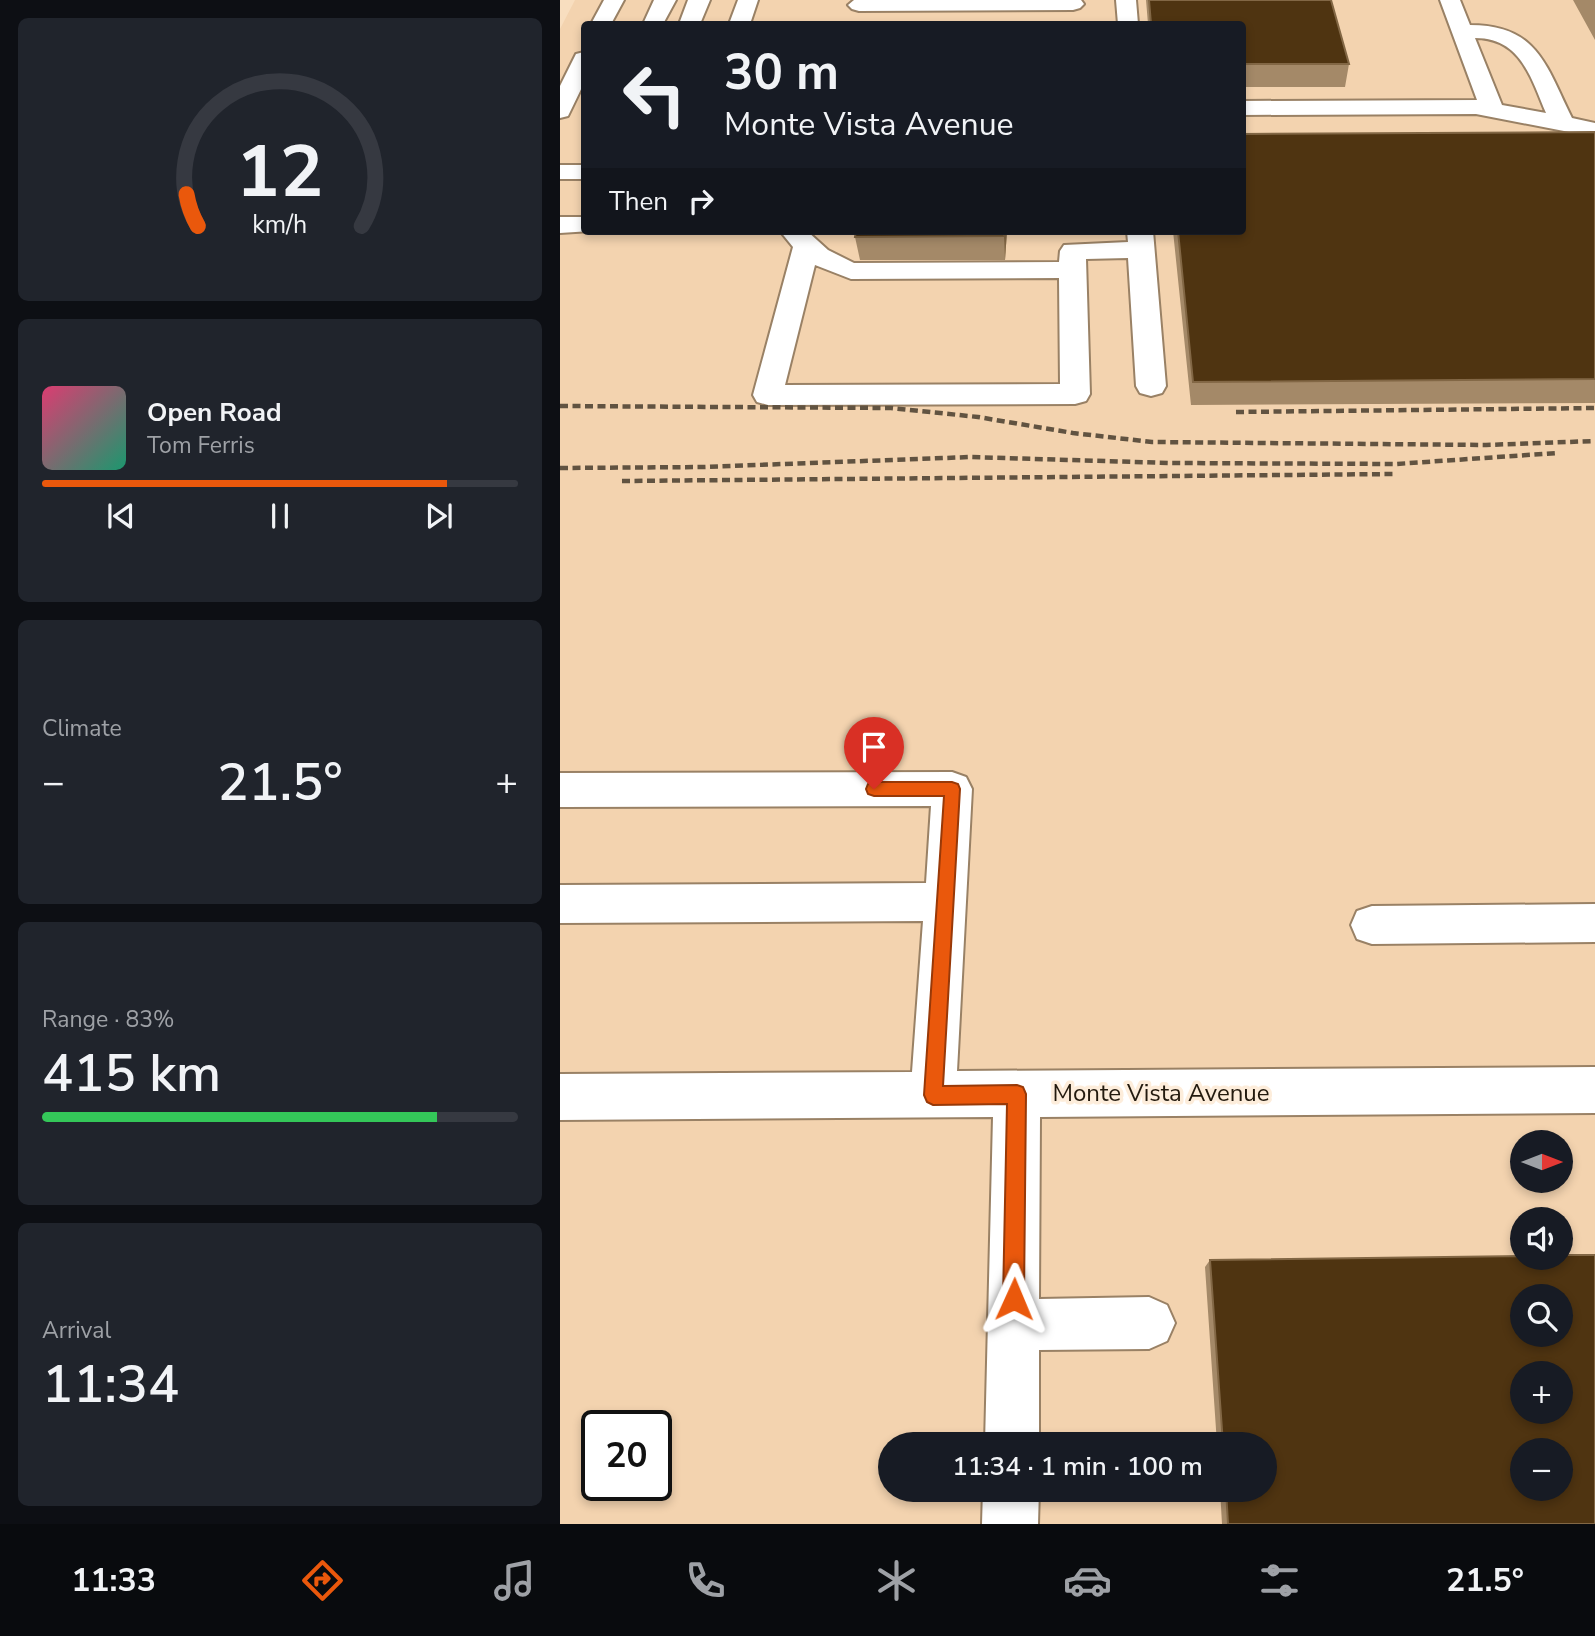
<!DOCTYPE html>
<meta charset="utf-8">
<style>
:root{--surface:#171b24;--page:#20242c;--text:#f1f3f6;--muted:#9ea1a6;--line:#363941;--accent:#ea580c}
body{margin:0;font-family:"Nunito Sans",sans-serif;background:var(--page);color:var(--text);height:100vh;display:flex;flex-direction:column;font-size:26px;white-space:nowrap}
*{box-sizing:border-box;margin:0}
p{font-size:23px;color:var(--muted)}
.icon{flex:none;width:38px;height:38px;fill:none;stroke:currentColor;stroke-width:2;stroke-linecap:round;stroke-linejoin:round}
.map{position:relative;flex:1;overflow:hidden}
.side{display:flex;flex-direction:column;gap:18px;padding:18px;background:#0d0f14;width:560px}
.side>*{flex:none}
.banner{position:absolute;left:21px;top:21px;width:665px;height:214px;border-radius:7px;box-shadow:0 4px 10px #0003;background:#171b24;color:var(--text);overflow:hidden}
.needle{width:46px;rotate:90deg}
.fabs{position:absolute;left:950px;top:1130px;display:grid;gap:14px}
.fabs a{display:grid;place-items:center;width:63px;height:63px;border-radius:50%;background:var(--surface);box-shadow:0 4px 10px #0003;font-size:35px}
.speed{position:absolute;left:21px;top:1410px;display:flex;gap:14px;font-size:35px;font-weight:700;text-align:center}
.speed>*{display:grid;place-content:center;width:91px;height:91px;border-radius:50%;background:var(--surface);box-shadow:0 4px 10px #0003;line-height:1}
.speed .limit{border:4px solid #111;border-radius:10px;background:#fff;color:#111}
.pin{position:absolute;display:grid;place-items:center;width:60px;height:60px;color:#fff;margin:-72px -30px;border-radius:50% 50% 50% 0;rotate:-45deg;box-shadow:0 0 7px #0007}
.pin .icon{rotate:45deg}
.me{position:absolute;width:77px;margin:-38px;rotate:1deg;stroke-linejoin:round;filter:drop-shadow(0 0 5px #0008)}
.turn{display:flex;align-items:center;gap:24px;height:147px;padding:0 28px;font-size:32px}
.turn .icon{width:91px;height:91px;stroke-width:2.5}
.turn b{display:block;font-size:49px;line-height:60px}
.then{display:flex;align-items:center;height:66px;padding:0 28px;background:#0003;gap:14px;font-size:26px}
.big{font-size:52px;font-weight:600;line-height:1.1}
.side .tile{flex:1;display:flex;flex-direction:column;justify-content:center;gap:10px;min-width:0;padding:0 24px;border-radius:10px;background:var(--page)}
.side .dial{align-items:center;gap:0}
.dial svg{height:182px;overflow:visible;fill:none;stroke:var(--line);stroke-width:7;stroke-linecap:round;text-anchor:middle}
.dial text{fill:var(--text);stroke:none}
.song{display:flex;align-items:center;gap:21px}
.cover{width:84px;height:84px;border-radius:10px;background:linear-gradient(135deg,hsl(340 70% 55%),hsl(160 70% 35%))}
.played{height:7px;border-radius:4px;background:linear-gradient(90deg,var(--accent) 85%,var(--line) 85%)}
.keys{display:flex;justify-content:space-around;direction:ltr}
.heat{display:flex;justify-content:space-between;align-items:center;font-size:38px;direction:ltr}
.charge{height:10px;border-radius:5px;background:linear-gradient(90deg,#34c759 83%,var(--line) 0)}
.trip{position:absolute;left:318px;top:1432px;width:399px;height:70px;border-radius:35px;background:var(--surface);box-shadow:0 4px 10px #0003;font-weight:600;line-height:70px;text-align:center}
.dock{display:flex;height:112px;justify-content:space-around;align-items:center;background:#090b0e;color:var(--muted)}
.dock .icon{width:49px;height:49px}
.dock .selected{color:var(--accent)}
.dock b{font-size:32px;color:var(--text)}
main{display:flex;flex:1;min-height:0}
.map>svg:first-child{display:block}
</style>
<main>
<section class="side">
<div class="tile dial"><svg viewBox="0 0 100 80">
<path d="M14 69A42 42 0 1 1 86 69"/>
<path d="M14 69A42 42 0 0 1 9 55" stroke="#ea580c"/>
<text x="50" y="56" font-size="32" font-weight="700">12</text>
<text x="50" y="72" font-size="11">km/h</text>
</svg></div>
<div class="tile">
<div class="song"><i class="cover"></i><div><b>Open Road</b><p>Tom Ferris</p></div></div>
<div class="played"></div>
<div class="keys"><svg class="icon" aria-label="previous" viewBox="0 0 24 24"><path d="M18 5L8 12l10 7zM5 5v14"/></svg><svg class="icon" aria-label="pause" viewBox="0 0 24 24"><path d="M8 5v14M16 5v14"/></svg><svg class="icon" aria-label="next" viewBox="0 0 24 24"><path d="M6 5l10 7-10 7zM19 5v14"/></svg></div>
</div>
<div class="tile"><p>Climate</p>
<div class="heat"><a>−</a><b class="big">21.5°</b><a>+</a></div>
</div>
<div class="tile"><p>Range · 83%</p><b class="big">415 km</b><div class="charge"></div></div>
<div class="tile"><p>Arrival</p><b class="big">11:34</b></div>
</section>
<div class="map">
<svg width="1035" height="1524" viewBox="0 0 1035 1524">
<rect width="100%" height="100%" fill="#f8debf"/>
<path fill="#f3d3af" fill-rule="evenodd" d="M 15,0 L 1035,0 L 1035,1524 L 0,1524 L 0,29 ZM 24,24 L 682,24 L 682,231 L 24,231 ZM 962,1143 L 1001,1143 L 1001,1181 L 962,1181 ZM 962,1220 L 1001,1220 L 1001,1258 L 962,1258 ZM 962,1297 L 1001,1297 L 1001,1335 L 962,1335 ZM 962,1374 L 1001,1374 L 1001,1412 L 962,1412 ZM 37,1426 L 96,1426 L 96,1486 L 37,1486 ZM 331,1444 L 705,1444 L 705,1489 L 331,1489 ZM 962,1451 L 1001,1451 L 1001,1489 L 962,1489 Z"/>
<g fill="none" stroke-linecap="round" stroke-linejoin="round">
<g stroke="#998165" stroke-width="4">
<path id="minor" d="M 44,0 L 64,0 L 51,24 L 31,24 Z
M 94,0 L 116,0 L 103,24 L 83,24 Z
M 128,0 L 150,0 L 140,24 L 119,24 Z
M 178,0 L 198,0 L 190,24 L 169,24 Z
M 521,0 L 524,4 L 520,8 L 513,10 L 299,11 L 292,9 L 288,5 L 294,0 Z
M 556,0 L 576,0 L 578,24 L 558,24 Z
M 880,0 L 900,0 L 910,25 C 978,25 986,66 1012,118 L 1035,123 L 1035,137 L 916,114 L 682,115 L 682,101 L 917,100 ZM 915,38 C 961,38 971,78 986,113 L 942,105 Z
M 24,52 L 24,83 L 8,116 L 0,118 L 0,86 L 16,54 Z
M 0,165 L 24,165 L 24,179 L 0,179 Z
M 0,217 L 24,217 L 24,231 L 31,231 L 0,233 Z
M 220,231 L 247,231 L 268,250 L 294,263 L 499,262 L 500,251 L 504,245 L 568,242 L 567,231 L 593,231 L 606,386 L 602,393 L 591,396 L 580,393 L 576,386 L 568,258 L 526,259 L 530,394 L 526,401 L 515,404 L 208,405 L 197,402 L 193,395 L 233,247 ZM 255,265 L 291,279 L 499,278 L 500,384 L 225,385 Z
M 392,772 L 406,777 L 412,789 L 397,1071 L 1035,1067 L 1035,1113 L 480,1117 L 479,1299 L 589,1297 L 607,1305 L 615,1323 L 607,1341 L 589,1349 L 479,1350 L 479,1444 L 425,1444 L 433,1117 L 0,1120 L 0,1074 L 352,1072 L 363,921 L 0,923 L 0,885 L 366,883 L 371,806 L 0,807 L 0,773 Z
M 1035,904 L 1035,942 L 812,944 L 797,939 L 791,925 L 797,911 L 812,906 Z
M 423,1489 L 479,1489 L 478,1524 L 422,1524 Z"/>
</g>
<use href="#minor" fill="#fff" fill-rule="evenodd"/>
<path stroke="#615341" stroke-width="4.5" stroke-dasharray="8 4.5" stroke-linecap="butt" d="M 0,406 L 331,408 L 418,417 L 513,433 L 592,442 L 926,445 L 1035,441
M 676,412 L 1035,408
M 0,468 L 143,467 L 411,457 L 610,463 L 836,464 L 997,453
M 62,481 L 834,474"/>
</g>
<path fill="#a48968" d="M 586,0 L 771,0 L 789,64 L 785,87 L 682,87 L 682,24 L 588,24 Z
M 1013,0 L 1035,0 L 1035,40 Z
M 1035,132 L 1035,403 L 631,405 L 613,231 L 682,231 Z
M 447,231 L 445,260 L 300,260 L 295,237 Z
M 650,1260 L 1035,1524 L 662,1524 L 660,1489 L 705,1489 L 705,1444 L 657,1444 L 645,1267 Z"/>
<path fill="#826745" d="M 444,231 L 447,231 L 445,260 L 444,236 Z"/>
<path fill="#4f3411" stroke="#826745" stroke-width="2" fill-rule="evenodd" d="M 589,0 L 771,0 L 789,64 L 682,64 L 682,24 L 591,24 Z
M 1035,132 L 1035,379 L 633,382 L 618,231 L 682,231 L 682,134 Z
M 296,231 L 444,231 L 444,236 L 295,237 Z
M 1001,1255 L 1035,1255 L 1035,1524 L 668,1524 L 666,1489 L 705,1489 L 705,1444 L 663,1444 L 650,1260 L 962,1256 L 962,1258 L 1001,1258 ZM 962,1297 L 1001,1297 L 1001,1335 L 962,1335 ZM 962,1374 L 1001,1374 L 1001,1412 L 962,1412 ZM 962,1451 L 1001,1451 L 1001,1489 L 962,1489 Z"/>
<path fill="#ea580c" stroke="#983908" stroke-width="2" d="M 314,782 L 392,782 L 398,784 L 400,789 L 383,1086 L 457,1085 L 463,1087 L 466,1094 L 464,1299 L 461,1307 L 454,1310 L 446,1307 L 443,1299 L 447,1104 L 373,1105 L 367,1102 L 364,1095 L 384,796 L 314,796 L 308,794 L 306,789 L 308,784 Z"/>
<g text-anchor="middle" stroke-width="7" stroke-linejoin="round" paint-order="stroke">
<g font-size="24" fill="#231a0e" stroke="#fdeddb">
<text x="601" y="1101">Monte Vista Avenue</text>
</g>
</g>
</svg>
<div class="fabs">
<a><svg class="needle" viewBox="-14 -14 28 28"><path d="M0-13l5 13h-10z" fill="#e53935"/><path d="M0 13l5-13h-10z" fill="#9ea1a6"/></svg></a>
<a><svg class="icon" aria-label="sound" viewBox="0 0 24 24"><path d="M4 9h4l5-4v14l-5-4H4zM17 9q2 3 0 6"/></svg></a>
<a><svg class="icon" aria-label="search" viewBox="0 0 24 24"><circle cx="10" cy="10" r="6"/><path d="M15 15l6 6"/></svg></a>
<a>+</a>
<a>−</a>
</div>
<div class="speed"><div class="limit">20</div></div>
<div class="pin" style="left:314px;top:789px;background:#d93025"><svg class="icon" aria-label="arrive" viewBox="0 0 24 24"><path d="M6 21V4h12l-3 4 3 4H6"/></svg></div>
<svg class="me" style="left:454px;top:1299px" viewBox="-20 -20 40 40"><path d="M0-17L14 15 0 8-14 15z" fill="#ea580c" stroke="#fff" stroke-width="4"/></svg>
<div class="trip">11:34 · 1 min · 100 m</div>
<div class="banner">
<div class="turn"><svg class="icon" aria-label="left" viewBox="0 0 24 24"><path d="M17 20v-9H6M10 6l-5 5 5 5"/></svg><div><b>30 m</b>Monte Vista Avenue</div></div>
<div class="then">Then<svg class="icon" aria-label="right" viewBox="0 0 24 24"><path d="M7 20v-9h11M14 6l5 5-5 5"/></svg></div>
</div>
</div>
</main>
<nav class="dock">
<b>11:33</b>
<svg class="icon selected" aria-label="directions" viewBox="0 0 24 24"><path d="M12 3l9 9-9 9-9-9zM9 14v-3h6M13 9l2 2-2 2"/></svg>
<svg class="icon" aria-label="music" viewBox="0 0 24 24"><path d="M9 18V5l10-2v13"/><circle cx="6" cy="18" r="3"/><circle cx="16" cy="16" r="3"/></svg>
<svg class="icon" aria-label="phone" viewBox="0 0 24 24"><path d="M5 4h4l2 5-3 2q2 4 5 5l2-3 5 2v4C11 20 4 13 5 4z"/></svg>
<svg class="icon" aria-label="climate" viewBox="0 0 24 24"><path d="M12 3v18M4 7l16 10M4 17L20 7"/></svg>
<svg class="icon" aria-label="car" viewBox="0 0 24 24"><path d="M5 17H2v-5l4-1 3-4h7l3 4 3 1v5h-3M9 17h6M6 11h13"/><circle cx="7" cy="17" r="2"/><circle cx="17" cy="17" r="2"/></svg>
<svg class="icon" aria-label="filters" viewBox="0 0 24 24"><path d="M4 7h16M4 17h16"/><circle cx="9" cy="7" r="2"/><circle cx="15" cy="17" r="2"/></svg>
<b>21.5°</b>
</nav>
